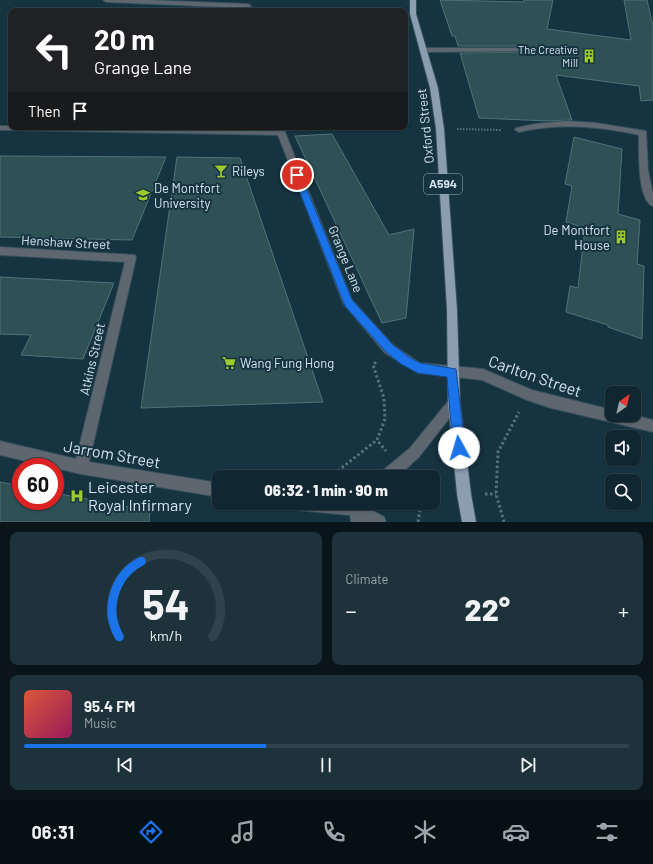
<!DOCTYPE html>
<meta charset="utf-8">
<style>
:root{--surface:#102630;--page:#1e323c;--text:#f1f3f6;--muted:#9ca5ab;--line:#30434c;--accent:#1a73e8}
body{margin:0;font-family:Barlow,sans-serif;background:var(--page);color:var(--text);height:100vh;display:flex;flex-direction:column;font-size:15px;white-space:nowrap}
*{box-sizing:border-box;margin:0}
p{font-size:13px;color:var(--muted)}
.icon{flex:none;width:22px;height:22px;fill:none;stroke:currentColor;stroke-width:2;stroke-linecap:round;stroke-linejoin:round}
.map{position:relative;height:522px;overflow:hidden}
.drawer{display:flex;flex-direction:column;gap:10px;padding:10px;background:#09151a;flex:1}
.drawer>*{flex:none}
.hud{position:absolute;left:8px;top:8px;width:400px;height:122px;border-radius:8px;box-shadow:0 1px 3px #0004,0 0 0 1px var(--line);background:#202124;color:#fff;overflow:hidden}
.needle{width:26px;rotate:34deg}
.tools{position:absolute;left:605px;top:386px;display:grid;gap:8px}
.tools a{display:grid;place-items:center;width:36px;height:36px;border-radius:8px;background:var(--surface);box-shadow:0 1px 3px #0004,0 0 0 1px var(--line);font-size:20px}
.speed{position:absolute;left:12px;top:458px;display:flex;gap:8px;font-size:20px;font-weight:700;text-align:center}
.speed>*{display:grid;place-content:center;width:52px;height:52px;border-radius:50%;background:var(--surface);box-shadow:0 1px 3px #0004,0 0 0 1px var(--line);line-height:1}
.speed .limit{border:6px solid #d22;background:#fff;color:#111}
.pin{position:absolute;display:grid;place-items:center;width:34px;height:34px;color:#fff;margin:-17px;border:2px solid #fff;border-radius:50%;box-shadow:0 1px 4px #0007}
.me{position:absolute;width:44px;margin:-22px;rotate:354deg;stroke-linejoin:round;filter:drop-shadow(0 0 3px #0008)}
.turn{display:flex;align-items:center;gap:14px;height:84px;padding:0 20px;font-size:18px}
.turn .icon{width:52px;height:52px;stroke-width:2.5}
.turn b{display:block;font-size:28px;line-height:34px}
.then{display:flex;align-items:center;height:38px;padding:0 20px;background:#0003;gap:8px;font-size:15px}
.big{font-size:30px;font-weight:800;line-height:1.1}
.drawer .card{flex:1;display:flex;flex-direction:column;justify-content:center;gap:6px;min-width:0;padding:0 14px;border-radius:8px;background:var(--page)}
.drawer .dial{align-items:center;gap:0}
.dial svg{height:104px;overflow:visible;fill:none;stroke:var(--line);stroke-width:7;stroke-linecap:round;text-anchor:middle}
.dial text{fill:var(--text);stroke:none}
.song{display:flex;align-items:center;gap:12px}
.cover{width:48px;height:48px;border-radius:6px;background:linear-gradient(135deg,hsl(10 70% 55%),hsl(330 70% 35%))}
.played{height:4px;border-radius:2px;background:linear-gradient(90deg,var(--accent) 40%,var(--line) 40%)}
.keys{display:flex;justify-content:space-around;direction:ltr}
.heat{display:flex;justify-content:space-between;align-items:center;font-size:22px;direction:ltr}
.drawer .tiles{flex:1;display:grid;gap:10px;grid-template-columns:1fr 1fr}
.card:last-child{grid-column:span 2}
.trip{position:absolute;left:212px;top:470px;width:228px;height:40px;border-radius:8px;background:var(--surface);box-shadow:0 1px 3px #0004,0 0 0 1px var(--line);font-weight:800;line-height:40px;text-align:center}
.tabs{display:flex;height:64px;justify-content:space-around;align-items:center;background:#060f13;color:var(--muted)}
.tabs .icon{width:28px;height:28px}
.tabs .current{color:var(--accent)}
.tabs b{font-size:18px;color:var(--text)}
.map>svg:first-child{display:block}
</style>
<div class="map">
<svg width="653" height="522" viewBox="0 0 653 522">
<rect width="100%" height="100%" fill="#163340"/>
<path fill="#2e5156" stroke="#4f7379" d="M 440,0 L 524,2 L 524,0 L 553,0 L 547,29 L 631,40 L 624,0 L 647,0 L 653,26 L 653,100 L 641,101 L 639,86 L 556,75 L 572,120 L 548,121 L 479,118 L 460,53 L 528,52 L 530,50 L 526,46 L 458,46 L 455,36 L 452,36 Z
M 332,134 L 389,235 L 414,229 L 406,318 L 382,323 L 295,136 Z
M 574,137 L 622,149 L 618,214 L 640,220 L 637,264 L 644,266 L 642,339 L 608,327 L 608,325 L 566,312 L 570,286 L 578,288 L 585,228 L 566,222 L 572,186 L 565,184 Z
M 0,156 L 166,157 L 132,240 L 0,237 Z
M 177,157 L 240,158 L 323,402 L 141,408 Z
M 0,277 L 114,283 L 83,359 L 21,355 L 31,335 L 0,334 Z
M 0,482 L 21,486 L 21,501 L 55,501 L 55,493 L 150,511 L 149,522 L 0,522 Z"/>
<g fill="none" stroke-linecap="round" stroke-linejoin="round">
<g stroke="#344f5c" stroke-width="2">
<path id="minor" d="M 103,0 L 147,0 L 248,4 L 251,6 L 248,8 L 106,2 Z
M 526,48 L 529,50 L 528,51 L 424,52 L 421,50 L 424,48 Z
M 566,121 L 596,123 L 646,131 L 648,170 L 653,194 L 653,206 C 637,201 639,149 639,135 C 598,126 560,123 519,132 L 515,130 L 516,128 L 535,124 Z
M 0,126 L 11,126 L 11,127 L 276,130 L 275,127 L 283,127 L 352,300 L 393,345 L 420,363 L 483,369 L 532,390 L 612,410 L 612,415 L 633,415 L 653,420 L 653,432 L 551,408 L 527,400 L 482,380 L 418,373 L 385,353 L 343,303 L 278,135 L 0,130 Z
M 0,247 L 135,255 L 136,258 L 89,462 L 219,483 L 219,497 L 81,474 L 0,455 L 0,441 L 76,459 L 125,262 L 0,255 Z
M 454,397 L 458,399 L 460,403 L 458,407 L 419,457 L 397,477 L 379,477 L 381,472 L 410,448 L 450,399 Z
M 288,503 L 359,503 L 384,517 L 386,522 L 351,522 L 350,515 L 295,510 L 290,508 Z"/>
</g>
<g stroke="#344f5c" stroke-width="2">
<path id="major" d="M 410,0 L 416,0 L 416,14 L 438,88 L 444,129 L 457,310 L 460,403 L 471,494 L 476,522 L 462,522 L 457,494 L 448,403 L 447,310 L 436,129 L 430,88 L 410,14 Z"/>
</g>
<path stroke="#57707b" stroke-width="2" stroke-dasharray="1.5 1.5" stroke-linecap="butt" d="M 457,129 L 502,130"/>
<path stroke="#57707b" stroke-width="3" stroke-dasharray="2.5 2.5" stroke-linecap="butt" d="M 376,362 L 373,365 L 384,398 L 385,419 L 377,440 L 386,451
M 330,477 L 377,440
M 485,494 L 496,494
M 433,495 L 442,495
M 418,522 L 421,503
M 504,522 L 496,494 L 498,452 L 519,412"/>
<use href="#minor" fill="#5e6770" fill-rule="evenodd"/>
<use href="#major" fill="#8b9db1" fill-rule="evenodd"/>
</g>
<path fill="#1a73e8" stroke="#114b97" d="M 297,172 L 301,175 L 352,300 L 393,345 L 409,357 L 420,363 L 456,369 L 465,448 L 463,453 L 459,454 L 455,453 L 453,448 L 447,377 L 418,373 L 401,364 L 386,352 L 345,306 L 293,175 Z"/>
<defs>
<g id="building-bare" transform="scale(1.08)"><path d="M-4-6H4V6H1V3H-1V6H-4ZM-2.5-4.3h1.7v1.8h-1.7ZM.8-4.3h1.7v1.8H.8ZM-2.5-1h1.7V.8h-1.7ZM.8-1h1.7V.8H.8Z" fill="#9dca30" stroke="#163340" stroke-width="2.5" paint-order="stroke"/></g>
<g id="bar-bare" transform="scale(1.08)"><path d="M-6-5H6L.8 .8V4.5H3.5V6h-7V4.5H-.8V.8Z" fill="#9dca30" stroke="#163340" stroke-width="2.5" paint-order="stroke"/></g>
<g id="university-bare" transform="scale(1.08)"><path d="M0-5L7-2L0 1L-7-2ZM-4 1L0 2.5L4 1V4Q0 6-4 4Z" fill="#9dca30" stroke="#163340" stroke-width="2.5" paint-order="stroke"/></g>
<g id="supermarket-bare" transform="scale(1.08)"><path d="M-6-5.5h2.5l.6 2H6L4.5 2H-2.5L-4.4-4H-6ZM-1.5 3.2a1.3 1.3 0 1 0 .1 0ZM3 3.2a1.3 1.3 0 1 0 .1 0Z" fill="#9dca30" stroke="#163340" stroke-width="2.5" paint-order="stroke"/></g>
<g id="hospital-bare" transform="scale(1.08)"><path d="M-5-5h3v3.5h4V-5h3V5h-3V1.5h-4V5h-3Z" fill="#9dca30" stroke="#163340" stroke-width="2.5" paint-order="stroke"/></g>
</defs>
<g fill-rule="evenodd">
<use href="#building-bare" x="589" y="56"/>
<use href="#bar-bare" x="221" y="171"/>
<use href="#university-bare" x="143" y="195"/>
<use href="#building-bare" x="621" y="237"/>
<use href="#supermarket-bare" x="229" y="363"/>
<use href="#hospital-bare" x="77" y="496"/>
</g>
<g text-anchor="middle" stroke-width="4" stroke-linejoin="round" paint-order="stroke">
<g font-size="11" fill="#d4e5ed" stroke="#163340" text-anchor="end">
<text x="578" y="54">The Creative<tspan x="578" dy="13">Mill</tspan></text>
</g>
<rect fill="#163340" stroke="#9bb0b9" stroke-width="1" x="424" y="174" width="38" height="20" rx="3"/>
<g font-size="12" font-weight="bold" fill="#d4e5ed">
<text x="443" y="188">A594</text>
</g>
<g font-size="13" fill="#d4e5ed" stroke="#163340">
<text transform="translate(425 126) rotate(-96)" y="5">Oxford Street</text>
<text transform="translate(66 242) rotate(3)" y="5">Henshaw Street</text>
<text transform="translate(346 259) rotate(68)" y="5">Grange Lane</text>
<text transform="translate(92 359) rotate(-77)" y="5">Atkins Street</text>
</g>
<g font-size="13" fill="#d4e5ed" stroke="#163340" text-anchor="start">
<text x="232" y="176">Rileys</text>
<text x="154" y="193">De Montfort<tspan x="154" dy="15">University</tspan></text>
<text x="610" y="235" text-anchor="end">De Montfort<tspan x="610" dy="15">House</tspan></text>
<text x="240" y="368">Wang Fung Hong</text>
</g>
<g font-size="16" fill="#d4e5ed" stroke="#163340">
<text transform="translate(535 376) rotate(19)" y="6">Carlton Street</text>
<text transform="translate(112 454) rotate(10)" y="6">Jarrom Street</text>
</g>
<g font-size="16" fill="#d4e5ed" stroke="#163340" text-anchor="start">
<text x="88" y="493">Leicester<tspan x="88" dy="18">Royal Infirmary</tspan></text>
</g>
</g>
</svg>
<div class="tools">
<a><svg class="needle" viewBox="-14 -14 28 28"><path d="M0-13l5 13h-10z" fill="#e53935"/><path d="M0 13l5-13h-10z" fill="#9ca5ab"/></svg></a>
<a><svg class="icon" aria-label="sound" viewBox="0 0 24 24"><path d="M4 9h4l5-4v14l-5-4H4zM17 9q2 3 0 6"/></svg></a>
<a><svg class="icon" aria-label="search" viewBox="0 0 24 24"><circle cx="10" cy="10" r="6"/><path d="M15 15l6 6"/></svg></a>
</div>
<div class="speed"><div class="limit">60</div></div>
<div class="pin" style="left:297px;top:175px;background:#d93025"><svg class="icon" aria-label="arrive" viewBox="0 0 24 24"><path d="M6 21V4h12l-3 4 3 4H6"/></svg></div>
<svg class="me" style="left:459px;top:448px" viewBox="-20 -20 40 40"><circle r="19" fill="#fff"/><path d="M0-13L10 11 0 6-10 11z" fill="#1a73e8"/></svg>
<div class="trip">06:32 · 1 min · 90 m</div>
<div class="hud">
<div class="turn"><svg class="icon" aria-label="left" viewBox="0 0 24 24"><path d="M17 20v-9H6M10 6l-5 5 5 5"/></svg><div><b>20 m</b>Grange Lane</div></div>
<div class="then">Then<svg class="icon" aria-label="arrive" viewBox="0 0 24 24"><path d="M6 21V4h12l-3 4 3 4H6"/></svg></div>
</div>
</div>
<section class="drawer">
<div class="tiles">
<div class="card dial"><svg viewBox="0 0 100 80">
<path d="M14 69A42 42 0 1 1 86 69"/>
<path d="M14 69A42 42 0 0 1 31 11" stroke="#1a73e8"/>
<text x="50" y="56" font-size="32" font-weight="700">54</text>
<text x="50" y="72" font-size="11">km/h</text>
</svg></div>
<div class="card"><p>Climate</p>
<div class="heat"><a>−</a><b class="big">22°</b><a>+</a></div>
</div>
<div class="card">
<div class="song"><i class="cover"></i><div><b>95.4 FM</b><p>Music</p></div></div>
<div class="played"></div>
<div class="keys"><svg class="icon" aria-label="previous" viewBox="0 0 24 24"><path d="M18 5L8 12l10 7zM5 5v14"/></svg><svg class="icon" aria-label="pause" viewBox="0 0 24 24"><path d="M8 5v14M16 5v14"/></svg><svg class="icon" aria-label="next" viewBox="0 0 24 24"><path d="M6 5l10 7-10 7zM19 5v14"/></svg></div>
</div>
</div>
</section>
<nav class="tabs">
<b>06:31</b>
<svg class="icon current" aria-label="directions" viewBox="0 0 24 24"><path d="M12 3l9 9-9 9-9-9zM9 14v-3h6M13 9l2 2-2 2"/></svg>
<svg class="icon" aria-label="music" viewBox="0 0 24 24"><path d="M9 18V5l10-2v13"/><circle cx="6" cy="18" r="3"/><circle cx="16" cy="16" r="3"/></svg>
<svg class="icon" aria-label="phone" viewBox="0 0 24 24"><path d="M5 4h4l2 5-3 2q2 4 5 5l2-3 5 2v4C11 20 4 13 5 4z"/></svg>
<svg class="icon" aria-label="climate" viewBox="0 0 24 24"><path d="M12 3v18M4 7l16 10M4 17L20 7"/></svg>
<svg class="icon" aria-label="car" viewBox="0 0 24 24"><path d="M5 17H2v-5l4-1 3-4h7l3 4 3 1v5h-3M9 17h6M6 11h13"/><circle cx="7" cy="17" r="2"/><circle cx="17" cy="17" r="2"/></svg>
<svg class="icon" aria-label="filters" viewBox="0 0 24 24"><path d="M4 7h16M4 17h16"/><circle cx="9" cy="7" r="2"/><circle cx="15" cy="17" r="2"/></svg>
</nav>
